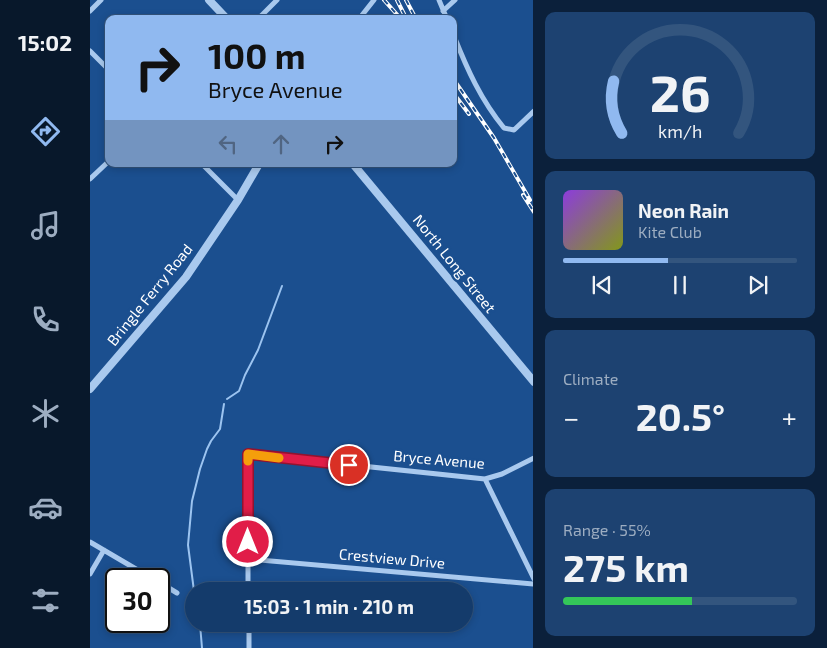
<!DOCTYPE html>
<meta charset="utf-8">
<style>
:root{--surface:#143b6b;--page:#1d4271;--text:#f1f3f6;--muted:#9dadc1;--line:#33557e;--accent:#90b9f0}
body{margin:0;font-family:"Exo 2",sans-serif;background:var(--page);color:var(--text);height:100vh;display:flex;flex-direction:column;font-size:19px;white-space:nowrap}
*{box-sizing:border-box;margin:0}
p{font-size:16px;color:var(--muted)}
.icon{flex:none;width:28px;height:28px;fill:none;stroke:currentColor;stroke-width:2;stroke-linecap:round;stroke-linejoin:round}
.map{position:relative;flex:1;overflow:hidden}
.sheet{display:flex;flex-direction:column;gap:12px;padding:12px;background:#0b203b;width:294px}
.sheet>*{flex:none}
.guide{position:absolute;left:15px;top:15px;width:352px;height:152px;border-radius:10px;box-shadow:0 2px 8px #0003,0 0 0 1px var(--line);background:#90b9f0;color:#111;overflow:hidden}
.speed{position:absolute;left:15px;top:568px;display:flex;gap:10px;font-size:25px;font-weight:700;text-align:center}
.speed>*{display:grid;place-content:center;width:65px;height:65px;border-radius:50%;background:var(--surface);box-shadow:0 2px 8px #0003,0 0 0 1px var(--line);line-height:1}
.speed .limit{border:2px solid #111;border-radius:8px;background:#fff;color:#111}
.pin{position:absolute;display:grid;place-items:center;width:42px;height:42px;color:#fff;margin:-21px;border:2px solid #fff;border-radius:50%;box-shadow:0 1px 5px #0007}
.me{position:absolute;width:55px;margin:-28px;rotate:0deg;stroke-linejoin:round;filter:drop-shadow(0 0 4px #0008)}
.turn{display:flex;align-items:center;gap:18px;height:105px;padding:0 20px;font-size:22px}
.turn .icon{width:65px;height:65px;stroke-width:2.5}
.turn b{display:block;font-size:35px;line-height:42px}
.lanes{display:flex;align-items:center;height:48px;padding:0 20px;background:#0003;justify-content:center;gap:25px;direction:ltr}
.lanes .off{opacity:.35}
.big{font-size:38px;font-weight:700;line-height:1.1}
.sheet .card{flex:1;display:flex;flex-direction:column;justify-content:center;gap:8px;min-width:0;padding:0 18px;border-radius:10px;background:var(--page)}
.sheet .dial{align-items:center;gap:0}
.dial svg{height:130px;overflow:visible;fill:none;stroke:var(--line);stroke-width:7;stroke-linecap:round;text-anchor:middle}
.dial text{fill:var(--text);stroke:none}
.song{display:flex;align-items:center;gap:15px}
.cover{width:60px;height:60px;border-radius:8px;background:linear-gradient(135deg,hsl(270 70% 55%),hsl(70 70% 35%))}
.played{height:5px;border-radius:2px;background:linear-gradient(90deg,var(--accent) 45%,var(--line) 45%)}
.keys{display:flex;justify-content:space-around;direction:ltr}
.heat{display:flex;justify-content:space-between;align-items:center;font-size:28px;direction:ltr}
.charge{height:8px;border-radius:4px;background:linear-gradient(90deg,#34c759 55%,var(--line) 0)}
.trip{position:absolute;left:95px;top:582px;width:288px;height:50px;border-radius:25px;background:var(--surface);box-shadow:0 2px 8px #0003,0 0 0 1px var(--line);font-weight:700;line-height:50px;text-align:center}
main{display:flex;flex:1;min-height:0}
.dock{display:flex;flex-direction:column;width:90px;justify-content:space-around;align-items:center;background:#08182b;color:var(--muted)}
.dock .icon{width:35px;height:35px}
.dock .selected{color:var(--accent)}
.dock b{font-size:22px;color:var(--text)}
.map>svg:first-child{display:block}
</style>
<main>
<nav class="dock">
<b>15:02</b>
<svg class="icon selected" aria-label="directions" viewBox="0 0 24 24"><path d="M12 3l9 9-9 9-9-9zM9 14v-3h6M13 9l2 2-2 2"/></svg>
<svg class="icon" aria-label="music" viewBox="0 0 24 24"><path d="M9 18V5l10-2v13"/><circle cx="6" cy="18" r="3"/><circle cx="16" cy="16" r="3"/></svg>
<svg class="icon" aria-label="phone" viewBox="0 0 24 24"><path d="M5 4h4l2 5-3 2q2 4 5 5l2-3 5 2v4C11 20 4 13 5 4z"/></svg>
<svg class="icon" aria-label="climate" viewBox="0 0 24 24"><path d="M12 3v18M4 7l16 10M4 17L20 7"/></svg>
<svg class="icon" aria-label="car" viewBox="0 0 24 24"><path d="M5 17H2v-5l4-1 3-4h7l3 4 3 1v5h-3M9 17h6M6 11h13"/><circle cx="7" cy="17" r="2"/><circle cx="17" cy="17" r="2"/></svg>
<svg class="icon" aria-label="filters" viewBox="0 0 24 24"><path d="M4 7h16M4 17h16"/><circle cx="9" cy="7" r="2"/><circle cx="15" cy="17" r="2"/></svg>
</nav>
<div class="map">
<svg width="444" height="648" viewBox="0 0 444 648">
<rect width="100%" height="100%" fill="#1b4f8f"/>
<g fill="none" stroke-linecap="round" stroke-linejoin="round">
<path stroke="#9cc4f0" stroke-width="2" d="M 137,399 L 149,391 L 155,375 L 168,350 L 192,286
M 104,591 L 98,545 L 102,501 L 110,469 L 117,449 L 121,441 L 130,429 L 134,404
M 110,624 L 112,648"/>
<path stroke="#a9c9ee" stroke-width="5" d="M 349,0 L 357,19
M 0,11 L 11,0
M 353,11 L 365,0
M 168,19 L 187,0
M 269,19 L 284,0
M 364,36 C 377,69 391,100 414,128 L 424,130 L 444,111
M 0,51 L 19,70
M 112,164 L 148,200
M 0,179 L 19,161
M 395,479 L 444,579
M 0,542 L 63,579
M 158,559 L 444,584
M 0,574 L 14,550
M 69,582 L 87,593
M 158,591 L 158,454 L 395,479 L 412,474 L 444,458
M 159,624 L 159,648"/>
<path stroke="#a9c9ee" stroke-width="8" d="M 119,0 L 137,19
M 263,164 L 444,382
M 0,389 L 96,277 L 148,200 L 169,164"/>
<g stroke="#fff" stroke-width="4">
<path id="rail" d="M 294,0 L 311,19
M 307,0 L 316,18
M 316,0 L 326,19
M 364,80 L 404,138 L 440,200
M 364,94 L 379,114
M 433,195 L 444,212"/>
</g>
<use href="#rail" stroke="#1b4f8f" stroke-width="2" stroke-dasharray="5.5" stroke-linecap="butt"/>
</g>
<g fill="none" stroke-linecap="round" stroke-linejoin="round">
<g stroke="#92132f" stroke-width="12">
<path id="route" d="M 158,542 L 158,454 L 259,465"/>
</g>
<use href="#route" stroke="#e11d48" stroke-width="9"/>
<path stroke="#f59e0b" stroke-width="9" d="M 158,461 L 158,454 L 189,458"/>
</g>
<g text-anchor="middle" stroke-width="5" stroke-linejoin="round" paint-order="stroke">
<g font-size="15" fill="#fff" stroke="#1b4f8f">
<text transform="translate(364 264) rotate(51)" y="5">North Long Street</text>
<text transform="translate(60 295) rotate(-51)" y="5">Bringle Ferry Road</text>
<text transform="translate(349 460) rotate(5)" y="5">Bryce Avenue</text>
<text transform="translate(302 559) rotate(5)" y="5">Crestview Drive</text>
</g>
</g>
</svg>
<div class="speed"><div class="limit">30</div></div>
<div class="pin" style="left:259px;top:465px;background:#d93025"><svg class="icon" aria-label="arrive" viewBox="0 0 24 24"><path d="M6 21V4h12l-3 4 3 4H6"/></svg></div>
<svg class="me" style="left:158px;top:542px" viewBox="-20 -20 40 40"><circle r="17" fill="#e11d48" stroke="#fff" stroke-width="3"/><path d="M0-11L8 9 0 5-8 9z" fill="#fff"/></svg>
<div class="trip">15:03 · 1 min · 210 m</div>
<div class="guide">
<div class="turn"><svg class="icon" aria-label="right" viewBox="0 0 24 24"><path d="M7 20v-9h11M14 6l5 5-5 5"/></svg><div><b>100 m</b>Bryce Avenue</div></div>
<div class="lanes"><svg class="icon off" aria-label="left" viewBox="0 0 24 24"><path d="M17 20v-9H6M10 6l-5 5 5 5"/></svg><svg class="icon off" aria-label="ahead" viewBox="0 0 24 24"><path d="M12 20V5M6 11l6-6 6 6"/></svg><svg class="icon" aria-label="right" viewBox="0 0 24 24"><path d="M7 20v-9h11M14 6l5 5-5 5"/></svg></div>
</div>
</div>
<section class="sheet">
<div class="card dial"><svg viewBox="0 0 100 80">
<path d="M14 69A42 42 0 1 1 86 69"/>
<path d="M14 69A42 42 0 0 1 9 37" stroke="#90b9f0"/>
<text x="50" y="56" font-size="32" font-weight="700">26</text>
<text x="50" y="72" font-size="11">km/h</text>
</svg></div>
<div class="card">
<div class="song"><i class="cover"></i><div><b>Neon Rain</b><p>Kite Club</p></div></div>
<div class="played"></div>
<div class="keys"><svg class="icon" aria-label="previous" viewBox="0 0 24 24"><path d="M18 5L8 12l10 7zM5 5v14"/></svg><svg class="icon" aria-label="pause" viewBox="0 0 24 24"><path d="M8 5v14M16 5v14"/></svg><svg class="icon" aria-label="next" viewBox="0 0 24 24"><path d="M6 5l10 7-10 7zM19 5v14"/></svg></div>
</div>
<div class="card"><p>Climate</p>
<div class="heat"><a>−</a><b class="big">20.5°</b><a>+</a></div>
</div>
<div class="card"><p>Range · 55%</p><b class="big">275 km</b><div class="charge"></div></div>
</section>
</main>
